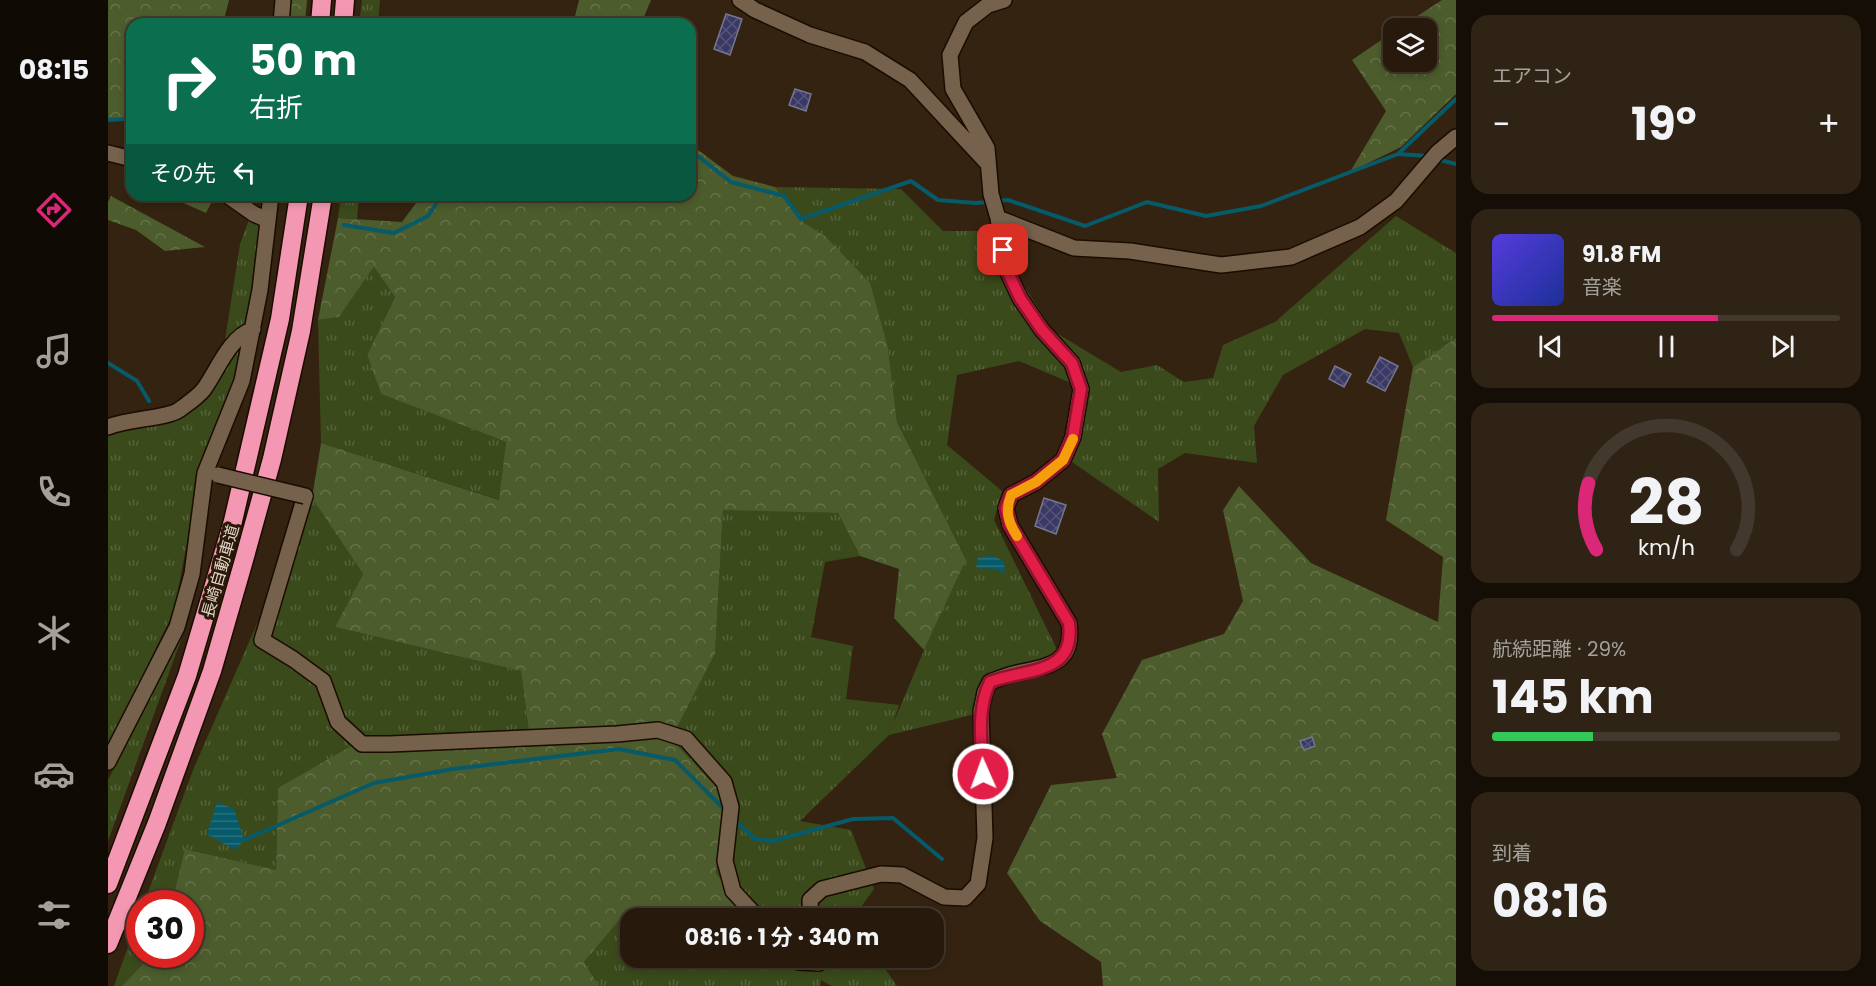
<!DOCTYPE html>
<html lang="ja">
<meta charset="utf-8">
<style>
:root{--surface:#271a0c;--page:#2f2315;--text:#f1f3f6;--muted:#a4a19d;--line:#43382d;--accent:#db2777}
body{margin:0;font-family:Poppins,"Noto Sans JP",sans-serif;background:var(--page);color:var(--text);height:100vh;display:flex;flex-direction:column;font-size:22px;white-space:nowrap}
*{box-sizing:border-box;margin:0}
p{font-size:20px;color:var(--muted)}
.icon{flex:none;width:33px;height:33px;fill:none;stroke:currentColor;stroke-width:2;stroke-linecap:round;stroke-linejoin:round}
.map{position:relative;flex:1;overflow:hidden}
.drawer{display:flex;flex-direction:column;gap:15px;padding:15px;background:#150e07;width:420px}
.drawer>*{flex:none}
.hud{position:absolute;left:18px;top:18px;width:570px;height:183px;border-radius:18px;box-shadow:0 3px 9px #0003,0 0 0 2px var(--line);background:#0b6e4f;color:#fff;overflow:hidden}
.fabs{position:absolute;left:1275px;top:18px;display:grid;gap:12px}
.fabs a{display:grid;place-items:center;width:54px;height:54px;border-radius:12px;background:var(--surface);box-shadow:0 3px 9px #0003,0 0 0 2px var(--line);font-size:30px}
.speed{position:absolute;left:18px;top:890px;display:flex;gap:12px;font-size:30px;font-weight:700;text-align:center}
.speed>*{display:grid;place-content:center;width:78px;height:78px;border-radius:50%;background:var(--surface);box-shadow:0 3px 9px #0003,0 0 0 2px var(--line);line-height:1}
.speed .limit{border:9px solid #d22;background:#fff;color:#111}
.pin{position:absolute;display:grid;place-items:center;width:51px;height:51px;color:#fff;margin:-26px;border-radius:12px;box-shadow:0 3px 9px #0006}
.me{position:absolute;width:66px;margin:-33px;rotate:358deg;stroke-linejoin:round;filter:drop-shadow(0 0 4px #0008)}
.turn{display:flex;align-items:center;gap:21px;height:126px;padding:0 24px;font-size:27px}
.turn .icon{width:78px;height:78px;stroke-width:2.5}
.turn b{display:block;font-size:42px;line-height:51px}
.then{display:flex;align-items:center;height:57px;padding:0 24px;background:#0003;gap:12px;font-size:22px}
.big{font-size:45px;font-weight:700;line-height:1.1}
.drawer .widget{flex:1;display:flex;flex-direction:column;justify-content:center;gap:9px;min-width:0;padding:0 21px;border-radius:18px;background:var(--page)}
.drawer .dial{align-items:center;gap:0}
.dial svg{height:156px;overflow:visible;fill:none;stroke:var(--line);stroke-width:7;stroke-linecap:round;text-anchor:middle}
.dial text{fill:var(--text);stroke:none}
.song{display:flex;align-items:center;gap:18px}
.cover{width:72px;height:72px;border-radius:9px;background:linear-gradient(135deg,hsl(250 70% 55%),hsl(230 70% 35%))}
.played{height:6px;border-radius:3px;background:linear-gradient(90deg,var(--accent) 65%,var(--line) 65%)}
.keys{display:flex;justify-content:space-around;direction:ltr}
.heat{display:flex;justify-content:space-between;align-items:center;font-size:33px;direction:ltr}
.charge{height:9px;border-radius:4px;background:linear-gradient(90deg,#34c759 29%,var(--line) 0)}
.trip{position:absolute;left:512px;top:908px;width:324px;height:60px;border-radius:18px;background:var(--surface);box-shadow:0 3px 9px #0003,0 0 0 2px var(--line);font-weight:700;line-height:60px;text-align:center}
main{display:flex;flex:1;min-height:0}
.menu{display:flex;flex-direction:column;width:108px;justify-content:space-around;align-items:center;background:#100a05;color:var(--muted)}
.menu .icon{width:42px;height:42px}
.menu .current{color:var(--accent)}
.menu b{font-size:27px;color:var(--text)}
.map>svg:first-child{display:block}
</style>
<main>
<nav class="menu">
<b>08:15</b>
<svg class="icon current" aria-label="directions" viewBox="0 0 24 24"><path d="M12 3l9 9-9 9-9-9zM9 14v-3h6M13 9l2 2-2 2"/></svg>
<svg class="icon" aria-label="music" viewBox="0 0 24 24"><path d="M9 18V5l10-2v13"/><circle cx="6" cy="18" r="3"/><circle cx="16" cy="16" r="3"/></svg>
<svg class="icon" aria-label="phone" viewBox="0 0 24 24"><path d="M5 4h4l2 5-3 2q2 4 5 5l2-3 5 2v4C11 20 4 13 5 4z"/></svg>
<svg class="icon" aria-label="climate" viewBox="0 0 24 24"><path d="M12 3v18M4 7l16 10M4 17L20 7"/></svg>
<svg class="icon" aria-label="car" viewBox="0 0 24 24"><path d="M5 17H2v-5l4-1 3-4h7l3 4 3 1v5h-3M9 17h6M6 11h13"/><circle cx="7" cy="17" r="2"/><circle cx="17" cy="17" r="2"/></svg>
<svg class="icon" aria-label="filters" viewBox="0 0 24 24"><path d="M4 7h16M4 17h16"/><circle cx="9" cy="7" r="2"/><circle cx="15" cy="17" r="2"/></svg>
</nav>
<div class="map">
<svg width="1348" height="986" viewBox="0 0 1348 986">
<defs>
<pattern id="grass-tufts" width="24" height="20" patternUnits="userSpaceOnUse" patternTransform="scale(1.5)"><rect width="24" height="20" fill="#3a4a1b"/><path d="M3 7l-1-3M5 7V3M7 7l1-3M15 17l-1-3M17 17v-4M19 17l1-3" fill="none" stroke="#56633b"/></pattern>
<pattern id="forest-crowns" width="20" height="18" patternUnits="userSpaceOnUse" patternTransform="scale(1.5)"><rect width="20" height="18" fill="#4c5c2c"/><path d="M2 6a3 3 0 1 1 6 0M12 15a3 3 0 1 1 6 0" fill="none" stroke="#667249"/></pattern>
<pattern id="water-rules" width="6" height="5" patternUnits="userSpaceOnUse" patternTransform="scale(1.5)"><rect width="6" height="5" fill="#065a69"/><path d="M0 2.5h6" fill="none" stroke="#2a717d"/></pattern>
<pattern id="building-cross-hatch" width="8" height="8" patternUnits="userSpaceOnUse" patternTransform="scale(1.5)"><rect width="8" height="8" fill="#3a3864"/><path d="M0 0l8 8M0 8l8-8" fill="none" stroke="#565479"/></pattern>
</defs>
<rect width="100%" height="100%" fill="#342310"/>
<path fill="url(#grass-tufts)" d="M 254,0 L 272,0 L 270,24 L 251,24 Z
M 667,187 L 793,189 L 835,231 L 881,231 L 945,331 L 1013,372 L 1049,365 L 1076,382 L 1105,378 L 1115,345 L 1167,322 L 1288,216 L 1348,253 L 1348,338 L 1305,367 L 1291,333 L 1257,329 L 1175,375 L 1146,426 L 1149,463 L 1077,453 L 1050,469 L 1051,522 L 964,462 L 982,391 L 911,361 L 849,375 L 839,445 L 894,491 L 886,520 L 955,662 L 882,674 L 868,714 L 781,735 L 692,821 L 743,830 L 766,889 L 745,918 L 643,918 L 608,873 L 616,795 L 563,739 L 607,654 L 615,509 L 730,513 L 752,556 L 717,562 L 703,637 L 745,646 L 738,699 L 791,705 L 785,724 L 816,650 L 858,560 L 789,422 L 780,348 L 717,236 L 692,220 Z
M 233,195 L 251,195 L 249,219 L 230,218 Z
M 142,217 L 154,225 L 132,364 L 92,474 L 66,611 L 0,747 L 0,432 L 65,408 L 86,388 L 115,353 L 132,244 Z
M 266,267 L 287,297 L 259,355 L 273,394 L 398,442 L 392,500 L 213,443 L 210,320 L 231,317 Z
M 204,498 L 255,574 L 227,627 L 413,671 L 421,734 L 170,788 L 168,871 L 78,849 L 64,903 L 36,903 L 85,770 Z
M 77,629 L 0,841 L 0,780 Z
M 31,916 L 32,954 L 44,954 L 14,986 L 6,986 Z
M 513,918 L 522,922 L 522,957 L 608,957 L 629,966 L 648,957 L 769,957 L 789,986 L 724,986 L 713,980 L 712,986 L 491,986 L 476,962 Z"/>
<path fill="url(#forest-crowns)" d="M 0,0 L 121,0 L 115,24 L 24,24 L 24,120 L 0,120 Z
M 181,0 L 199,0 L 197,24 L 179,24 Z
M 471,0 L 543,0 L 533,24 L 465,24 Z
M 1334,0 L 1348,0 L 1348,94 L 1293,147 L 1242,172 L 1278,111 L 1244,60 L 1285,32 L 1286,62 L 1318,62 L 1318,28 L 1291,28 Z
M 582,144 L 625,176 L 667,187 L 692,220 L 717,236 L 762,283 L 780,348 L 789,422 L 858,560 L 816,650 L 786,618 L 791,569 L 752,556 L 730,513 L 615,510 L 607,654 L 563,739 L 616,795 L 608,873 L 643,918 L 522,918 L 522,922 L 513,918 L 476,962 L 491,986 L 14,986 L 44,954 L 82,954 L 82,903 L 64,903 L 77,849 L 168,870 L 170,788 L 245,745 L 421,733 L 413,671 L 227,627 L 255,574 L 204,498 L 213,443 L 391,500 L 398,442 L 273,394 L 259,355 L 287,297 L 266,267 L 231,317 L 210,320 L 230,218 L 294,222 L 314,195 L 582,195 Z
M 58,195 L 107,195 L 98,213 Z
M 3,196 L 97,247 L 57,251 L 28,230 L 0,220 L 0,202 Z
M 1348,338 L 1348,986 L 995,986 L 993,962 L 932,921 L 899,873 L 943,785 L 1009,778 L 994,734 L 1034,660 L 1116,634 L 1135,601 L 1115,510 L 1131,486 L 1203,563 L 1330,622 L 1335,557 L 1278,520 L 1305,367 Z
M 608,957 L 648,957 L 629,966 Z"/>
<path fill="url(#water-rules)" d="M 885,556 L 896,561 L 897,573 L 886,569 L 868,568 L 870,557 Z
M 109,802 L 126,809 L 136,840 L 127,850 L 99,834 Z"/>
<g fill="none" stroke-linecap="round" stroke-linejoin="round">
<path stroke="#065a69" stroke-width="4" d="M 0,120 L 17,119 L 24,106
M 582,150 L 623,182 L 676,196 L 693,219 L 803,181 L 830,200 L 868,203 L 880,202
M 1290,154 L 1348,99
M 1332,160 L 1348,164
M 888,201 L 900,200 L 977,226 L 1039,202 L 1098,216 L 1153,206 L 1290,154 L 1320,156
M 236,225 L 286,233 L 320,216 L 334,195
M 0,363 L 29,381 L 41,401
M 629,822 L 647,839 L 665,841 L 745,819 L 785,818 L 834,859
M 136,840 L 266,783 L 345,769 L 511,749 L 567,760 L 616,809"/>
</g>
<path fill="url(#building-cross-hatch)" stroke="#757690" stroke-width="1.5" d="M 618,14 L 634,19 L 622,55 L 606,49 Z
M 687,89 L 703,94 L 698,111 L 681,105 Z
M 1272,357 L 1290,366 L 1277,391 L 1259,382 Z
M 1227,366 L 1243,374 L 1236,387 L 1221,379 Z
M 936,498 L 958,505 L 948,534 L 927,526 Z
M 1204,737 L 1207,746 L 1196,750 L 1192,741 Z"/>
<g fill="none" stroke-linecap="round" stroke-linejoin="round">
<g stroke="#1b0c00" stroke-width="18">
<path id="street" d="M 632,0 L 647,10 L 702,35 L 757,52 L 802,80 L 880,164
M 173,24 L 175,0
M 0,153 L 24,159
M 119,195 L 146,214 L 160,220
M 890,218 L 966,248 L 1022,251 L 1113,265 L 1183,257 L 1252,227 L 1288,201 L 1329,153 L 1348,137
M 0,427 C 18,419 60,418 71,410 C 79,404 90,397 96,389 C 111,368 120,339 145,329
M 197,496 L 154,640 L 185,659 L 215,681 L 230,722 L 254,744 L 282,744 L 509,734 L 550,730 L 578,739 L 616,782 L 623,807 L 617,861 L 625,891 L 650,918
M 0,762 L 69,627 L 84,574 L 97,473 L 134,381 L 152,290 L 163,195
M 703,918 L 702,900 L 714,889 L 773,874 L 794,875 L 836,897 L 857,898 L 870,884 L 877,838 L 873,711 L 877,692 L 882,682 C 890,679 897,676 905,674 C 938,666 967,666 961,623 L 902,525 L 898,508 L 903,495 L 928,482 L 955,460 L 965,437 L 973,389 L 964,363 L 934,330 L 912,298 L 897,266 L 890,218 L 883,194 L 879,148 L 845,89 L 842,55 L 858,22 L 880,5 L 896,0
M 686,957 L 690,962 L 711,963 L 713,957"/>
</g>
<g stroke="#1b0c00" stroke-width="21">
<path id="highway" d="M 212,24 L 214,0
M 235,24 L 237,0
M 0,884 L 79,676 L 125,521 L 172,319 L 191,195
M 0,944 L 49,823 L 104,671 L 136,560 L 164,459 L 193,331 L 215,195"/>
</g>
<use href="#street" stroke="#75614c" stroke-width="15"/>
<use href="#highway" stroke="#f397b3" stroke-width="18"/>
<g stroke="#1b0c00" stroke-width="18" stroke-linecap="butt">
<path id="street-bridge" d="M 110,475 L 197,496"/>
</g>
<use href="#street-bridge" stroke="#75614c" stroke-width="15"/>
</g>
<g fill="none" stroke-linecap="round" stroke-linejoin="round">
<g stroke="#92132f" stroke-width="15">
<path id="route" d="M 875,774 C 874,744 868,710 882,682 C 919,668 968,675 961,623 L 902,525 L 898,508 L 903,495 L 928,482 L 955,460 L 965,437 L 973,389 L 964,363 L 934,330 L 912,298 L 897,266 L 895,250"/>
</g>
<use href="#route" stroke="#e11d48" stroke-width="10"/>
<path stroke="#f59e0b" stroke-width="10" d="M 909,536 C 900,522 897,511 903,495 L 928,482 L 955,460 L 965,439"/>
</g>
<g text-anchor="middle" stroke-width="6" stroke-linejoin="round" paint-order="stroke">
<g font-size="16" fill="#e1d5ca" stroke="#2a1907">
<text transform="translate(112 571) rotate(-74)" y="6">長崎自動車道</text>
</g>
</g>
</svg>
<div class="fabs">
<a><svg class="icon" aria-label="layers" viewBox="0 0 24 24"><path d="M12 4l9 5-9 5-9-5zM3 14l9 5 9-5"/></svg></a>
</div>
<div class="speed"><div class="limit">30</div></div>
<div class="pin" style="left:895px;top:250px;background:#d93025"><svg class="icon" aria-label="arrive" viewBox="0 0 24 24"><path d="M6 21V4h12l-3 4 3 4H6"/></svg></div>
<svg class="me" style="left:875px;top:774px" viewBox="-20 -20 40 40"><circle r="17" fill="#e11d48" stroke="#fff" stroke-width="3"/><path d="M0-11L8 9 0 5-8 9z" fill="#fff"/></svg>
<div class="trip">08:16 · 1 分 · 340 m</div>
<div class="hud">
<div class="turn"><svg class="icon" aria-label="right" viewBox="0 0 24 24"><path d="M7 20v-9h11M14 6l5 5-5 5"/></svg><div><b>50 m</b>右折</div></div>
<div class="then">その先<svg class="icon" aria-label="left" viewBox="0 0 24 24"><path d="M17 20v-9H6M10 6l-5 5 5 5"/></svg></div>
</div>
</div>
<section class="drawer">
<div class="widget"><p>エアコン</p>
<div class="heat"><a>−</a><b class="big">19°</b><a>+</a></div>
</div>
<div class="widget">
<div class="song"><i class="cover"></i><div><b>91.8 FM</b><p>音楽</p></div></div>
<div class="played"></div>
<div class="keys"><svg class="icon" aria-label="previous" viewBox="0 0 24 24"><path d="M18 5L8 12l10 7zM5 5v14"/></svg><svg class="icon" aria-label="pause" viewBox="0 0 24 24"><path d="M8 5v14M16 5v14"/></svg><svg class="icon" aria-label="next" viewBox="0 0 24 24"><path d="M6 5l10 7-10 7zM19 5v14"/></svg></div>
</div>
<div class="widget dial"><svg viewBox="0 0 100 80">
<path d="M14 69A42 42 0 1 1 86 69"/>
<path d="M14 69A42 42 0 0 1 10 35" stroke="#db2777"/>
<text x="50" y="56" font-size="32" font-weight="700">28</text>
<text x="50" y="72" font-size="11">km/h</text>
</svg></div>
<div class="widget"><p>航続距離 · 29%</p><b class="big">145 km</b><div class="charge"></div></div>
<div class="widget"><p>到着</p><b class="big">08:16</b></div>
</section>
</main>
